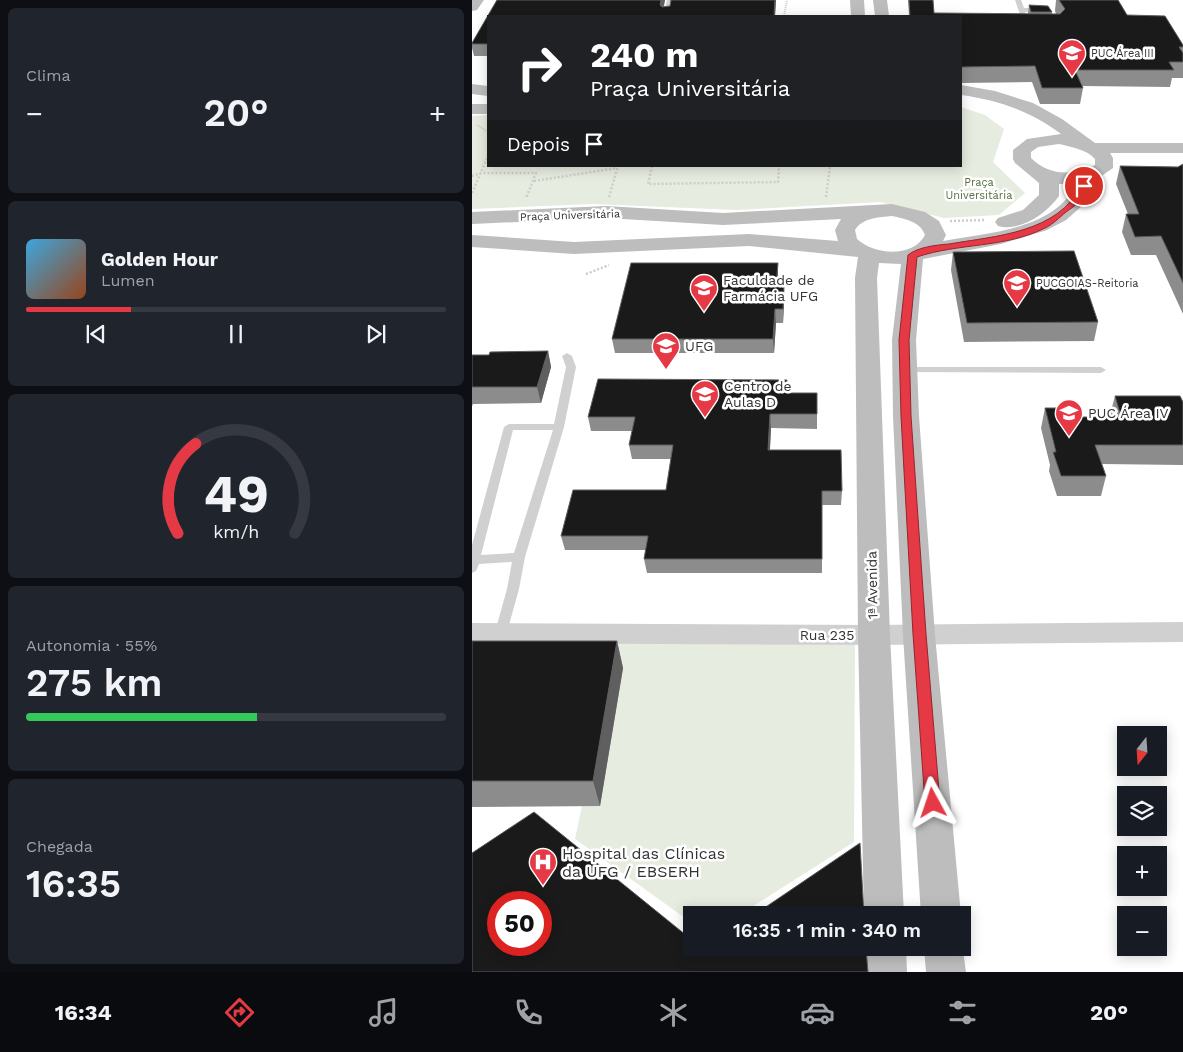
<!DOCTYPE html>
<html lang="pt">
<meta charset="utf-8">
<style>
:root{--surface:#171b24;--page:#20242c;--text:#f1f3f6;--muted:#9ea1a6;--line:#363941;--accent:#e63946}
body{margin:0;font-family:"Work Sans",sans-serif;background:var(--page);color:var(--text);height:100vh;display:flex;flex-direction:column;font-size:19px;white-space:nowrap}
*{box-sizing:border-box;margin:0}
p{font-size:16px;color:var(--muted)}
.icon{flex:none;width:28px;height:28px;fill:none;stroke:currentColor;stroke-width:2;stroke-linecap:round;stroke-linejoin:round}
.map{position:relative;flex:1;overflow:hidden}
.side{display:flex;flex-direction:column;gap:8px;padding:8px;background:#0d0f14;width:472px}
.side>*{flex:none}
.top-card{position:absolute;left:15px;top:15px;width:475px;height:152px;border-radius:0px;box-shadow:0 2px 12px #0003;background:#202124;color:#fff;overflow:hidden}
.needle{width:32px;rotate:197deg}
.controls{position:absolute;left:645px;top:726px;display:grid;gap:10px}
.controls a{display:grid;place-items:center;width:50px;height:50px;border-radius:0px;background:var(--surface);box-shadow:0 2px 12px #0003;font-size:25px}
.speed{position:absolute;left:15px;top:891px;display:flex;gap:10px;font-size:25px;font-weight:700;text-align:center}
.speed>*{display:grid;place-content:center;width:65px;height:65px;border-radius:50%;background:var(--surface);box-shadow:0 2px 12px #0003;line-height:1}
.speed .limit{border:8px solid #d22;background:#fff;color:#111}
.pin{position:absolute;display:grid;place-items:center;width:42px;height:42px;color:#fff;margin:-21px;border:2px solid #fff;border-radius:50%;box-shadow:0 1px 5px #0007}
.me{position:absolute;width:55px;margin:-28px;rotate:355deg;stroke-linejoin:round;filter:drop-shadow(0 0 4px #0008)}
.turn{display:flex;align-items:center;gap:18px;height:105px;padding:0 20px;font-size:22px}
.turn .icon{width:65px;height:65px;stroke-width:2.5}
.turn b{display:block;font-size:35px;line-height:42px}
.then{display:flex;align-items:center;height:48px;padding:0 20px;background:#0003;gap:10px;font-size:19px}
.big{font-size:38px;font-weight:600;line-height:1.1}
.side .widget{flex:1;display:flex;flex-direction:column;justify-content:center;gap:8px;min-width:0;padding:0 18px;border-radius:8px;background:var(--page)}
.side .dial{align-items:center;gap:0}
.dial svg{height:130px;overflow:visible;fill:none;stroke:var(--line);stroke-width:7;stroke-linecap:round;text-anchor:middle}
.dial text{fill:var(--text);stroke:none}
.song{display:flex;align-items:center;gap:15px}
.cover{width:60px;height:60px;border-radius:8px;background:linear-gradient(135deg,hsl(200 70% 55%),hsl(20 70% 35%))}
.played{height:5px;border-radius:2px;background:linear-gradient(90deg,var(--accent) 25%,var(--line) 25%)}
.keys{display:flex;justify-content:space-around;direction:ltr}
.heat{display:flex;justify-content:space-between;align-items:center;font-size:28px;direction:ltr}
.charge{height:8px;border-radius:4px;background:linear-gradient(90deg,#34c759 55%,var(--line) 0)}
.trip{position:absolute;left:211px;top:906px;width:288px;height:50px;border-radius:0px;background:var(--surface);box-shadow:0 2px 12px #0003;font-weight:600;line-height:50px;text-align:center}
.dock{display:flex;height:80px;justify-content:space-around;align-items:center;background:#090b0e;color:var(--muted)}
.dock .icon{width:35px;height:35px}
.dock .on{color:var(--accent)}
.dock b{font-size:22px;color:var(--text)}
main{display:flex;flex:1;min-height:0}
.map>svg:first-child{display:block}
</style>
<main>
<section class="side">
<div class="widget"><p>Clima</p>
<div class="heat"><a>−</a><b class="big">20°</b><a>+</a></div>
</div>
<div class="widget">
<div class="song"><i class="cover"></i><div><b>Golden Hour</b><p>Lumen</p></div></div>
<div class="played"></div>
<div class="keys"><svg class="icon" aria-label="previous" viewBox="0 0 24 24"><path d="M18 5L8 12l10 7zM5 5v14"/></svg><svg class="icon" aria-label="pause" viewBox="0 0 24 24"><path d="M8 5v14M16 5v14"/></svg><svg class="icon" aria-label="next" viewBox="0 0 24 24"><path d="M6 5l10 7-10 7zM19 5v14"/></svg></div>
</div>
<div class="widget dial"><svg viewBox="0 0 100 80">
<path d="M14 69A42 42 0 1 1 86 69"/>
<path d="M14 69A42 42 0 0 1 25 14" stroke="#e63946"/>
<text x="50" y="56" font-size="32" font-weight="700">49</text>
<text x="50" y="72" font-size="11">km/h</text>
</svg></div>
<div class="widget"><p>Autonomia · 55%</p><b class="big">275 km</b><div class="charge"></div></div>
<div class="widget"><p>Chegada</p><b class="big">16:35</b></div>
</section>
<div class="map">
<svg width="711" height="972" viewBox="0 0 711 972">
<rect width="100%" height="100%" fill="#fff"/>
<path fill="#e6ecdf" d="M 489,107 L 513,115 L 532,129 L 521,162 L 553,193 L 527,215 L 472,218 L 408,202 L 265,210 L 121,204 L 0,209 L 0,116 L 16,115 L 16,166 L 489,166 Z
M 146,639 L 383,645 L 382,842 L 267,915 L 220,915 L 220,923 L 103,839 Z"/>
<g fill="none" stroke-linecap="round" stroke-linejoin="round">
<path stroke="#cdcdcd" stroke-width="2" stroke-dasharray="1 1" stroke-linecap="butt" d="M 312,16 L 315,0
M 5,125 L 16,132"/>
<path stroke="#cdcdcd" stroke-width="2.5" stroke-dasharray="2 2" stroke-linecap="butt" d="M 180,166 L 176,184 L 306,182 L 307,166
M 0,176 L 9,173 L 64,173 L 54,198
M 62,181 L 145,168
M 0,193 L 16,156
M 137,197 L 146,166
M 354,197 L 358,166
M 478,221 L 514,220
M 114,274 L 137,265"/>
<path fill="#d0d0d0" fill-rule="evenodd" d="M 195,0 L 201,0 L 197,16 L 191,16 Z
M 543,0 L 549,0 L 552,8 L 571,8 L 574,10 L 571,12 L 553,12 L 556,23 L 559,25 L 552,26 Z
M 95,353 L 100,356 L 104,367 L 92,427 L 53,557 L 47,589 L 35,632 L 34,636 L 29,637 L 24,636 L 23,632 L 35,589 L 40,562 L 7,564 L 4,571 L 0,573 L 0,545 L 32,427 L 37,424 L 82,424 L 94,367 L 90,356 ZM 41,430 L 81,430 L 42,553 L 9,555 Z
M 433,367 L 629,367 L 634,370 L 629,373 L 429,372 L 428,370 Z"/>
<path fill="#d0d0d0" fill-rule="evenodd" d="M 711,622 L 711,642 L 402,645 L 0,643 L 0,623 L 402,625 Z"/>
<path fill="#bdbdbd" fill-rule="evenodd" d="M 0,0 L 12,0 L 5,10 L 0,11 Z
M 378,0 L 392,0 L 393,16 L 379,16 Z
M 401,0 L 415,0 L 417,16 L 403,16 Z
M 0,84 L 16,86 L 16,96 L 0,94 Z
M 489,85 L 523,91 L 561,103 L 590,119 L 623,143 L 711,143 L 711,153 L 638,153 L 641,158 L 641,168 L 628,177 L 611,205 L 594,220 L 575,230 L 529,244 L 451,259 L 444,340 L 447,416 L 463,635 L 489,915 L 449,915 L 431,635 L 421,416 L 420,340 L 429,264 L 407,263 L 405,278 L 418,635 L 432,915 L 392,915 L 386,635 L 383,278 L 386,257 L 277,246 L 102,254 L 0,247 L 0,235 L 102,242 L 277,234 L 366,241 L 363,230 L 369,219 L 251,225 L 134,218 L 0,224 L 0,212 L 134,206 L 251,213 L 420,204 L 453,212 L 467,221 L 474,235 L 471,241 C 517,232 580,231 605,184 L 587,184 L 587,196 C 574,214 548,232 526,226 L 523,222 L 526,218 L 551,210 L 567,195 L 567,183 L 543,163 L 541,159 L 541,150 L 555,139 L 589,134 C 558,111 526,100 489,95 ZM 587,144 C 599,147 614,149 623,159 L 623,165 C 601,176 577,176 559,158 L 559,152 L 566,147 ZM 420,216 C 433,219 448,221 453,235 C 441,258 402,255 385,239 L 383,230 C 390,218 407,217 420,216 Z
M 0,104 L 16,104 L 16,114 L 0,114 Z
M 490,943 L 494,972 L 454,972 L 452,948 L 490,948 Z
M 394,948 L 434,948 L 435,972 L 395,972 Z"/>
</g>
<path fill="#8c8c8c" d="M 25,0 L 193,0 L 192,7 L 198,6 L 199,0 L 304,0 L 303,16 L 16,16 L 16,56 L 2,56 L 0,48 L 0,43 Z
M 436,0 L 461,0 L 462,13 L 556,14 L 557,5 L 580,12 L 580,14 L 584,14 L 583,11 L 584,0 L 646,0 L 655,15 L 711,45 L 711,78 L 700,78 L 698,87 L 610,86 L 611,88 L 608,104 L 568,104 L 560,82 L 489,83 L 489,16 L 437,16 Z
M 711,164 L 711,314 L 684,255 L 659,255 L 650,232 L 654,214 L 656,214 L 644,184 L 648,166 L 706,167 Z
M 481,252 L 626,322 L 622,341 L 492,342 L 479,270 Z
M 306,277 L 306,287 L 312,301 L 311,323 L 304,323 L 302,353 L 143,353 L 140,339 Z
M 76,351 L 79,367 L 69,403 L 1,404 L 0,406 L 0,355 L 17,355 Z
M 315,393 L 345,393 L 345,429 L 299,428 L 298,450 L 370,491 L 369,505 L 350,505 L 350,573 L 175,573 L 172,559 L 174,550 L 93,550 L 89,536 L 194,490 L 199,459 L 160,459 L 157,445 L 160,431 L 119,431 L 116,417 Z
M 643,396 L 711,402 L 711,465 L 630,464 L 634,476 L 629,496 L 585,496 L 577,471 L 578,465 L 569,428 L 573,408 L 594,417 L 638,417 L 638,415 Z
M 0,641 L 145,641 L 151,668 L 128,806 L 0,807 Z"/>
<path fill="#5f5f5f" d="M 189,0 L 193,0 L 189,16 L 188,5 Z
M 303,0 L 304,0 L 303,16 L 302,16 Z
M 306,263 L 306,277 L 305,301 L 304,287 Z
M 312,287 L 312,301 L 311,323 L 311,309 Z
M 303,309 L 304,323 L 302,353 L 301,339 Z
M 76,351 L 79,367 L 69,403 L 65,387 Z
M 298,414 L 299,428 L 297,464 L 296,450 Z
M 145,641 L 151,668 L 128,806 L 121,781 Z"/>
<path fill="#1a1a1a" stroke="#5f5f5f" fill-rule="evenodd" d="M 25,0 L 189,0 L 188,5 L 190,7 L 198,6 L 199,0 L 303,0 L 302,16 L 16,16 L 16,44 L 0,44 L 0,43 Z
M 437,0 L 461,0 L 462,13 L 588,14 L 593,9 L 587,0 L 646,0 L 655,15 L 693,16 L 711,45 L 711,47 L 707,47 L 711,53 L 711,62 L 697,62 L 702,70 L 603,70 L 611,88 L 570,88 L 563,66 L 489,67 L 489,16 L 438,16 Z
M 557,5 L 576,6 L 580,12 L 559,12 Z
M 711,164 L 711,283 L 689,236 L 663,237 L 654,214 L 667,214 L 648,166 L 706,167 Z
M 602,251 L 626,322 L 495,323 L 481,252 Z
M 159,263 L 306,263 L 304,287 L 312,287 L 311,309 L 303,309 L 301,339 L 140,339 Z
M 76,351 L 65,387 L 0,387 L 0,355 L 17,355 L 18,352 Z
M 126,379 L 315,380 L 314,393 L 345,393 L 345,414 L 298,414 L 296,450 L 369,450 L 370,491 L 350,491 L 350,559 L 172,559 L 176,536 L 89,536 L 101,490 L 194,490 L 201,445 L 157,445 L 163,417 L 116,417 Z
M 643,396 L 708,396 L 711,402 L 711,445 L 623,445 L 634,476 L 589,476 L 581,452 L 584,452 L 573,408 L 591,408 L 594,417 L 649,417 Z
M 0,641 L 145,641 L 121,781 L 0,781 Z
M 62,812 L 220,940 L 220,948 L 229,948 L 232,950 L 235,948 L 394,948 L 396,972 L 0,972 L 0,853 ZM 26,902 L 69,902 L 69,945 L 26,945 Z
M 388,843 L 392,915 L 282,915 Z"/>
<path fill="#e63946" stroke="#96252e" d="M 609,185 L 616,186 C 613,199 604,205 594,212 C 588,217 580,225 573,228 C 534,248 486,243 445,257 L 437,340 L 439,416 L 454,634 L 468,803 L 466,808 L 461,810 L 455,808 L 453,803 L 441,634 L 429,416 L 427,340 L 436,255 C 446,247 464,245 477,244 C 523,236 587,233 609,185 Z"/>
<defs>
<g id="university-pin" transform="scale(1.4375)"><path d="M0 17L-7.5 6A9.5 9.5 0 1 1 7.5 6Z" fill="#e63946" stroke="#fff"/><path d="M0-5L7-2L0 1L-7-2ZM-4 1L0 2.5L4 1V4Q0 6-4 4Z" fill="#fff"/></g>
<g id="hospital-pin" transform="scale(1.4375)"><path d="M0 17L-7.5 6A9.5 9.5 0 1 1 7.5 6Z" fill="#e63946" stroke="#fff"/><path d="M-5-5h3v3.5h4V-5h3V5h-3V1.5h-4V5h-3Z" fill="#fff"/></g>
</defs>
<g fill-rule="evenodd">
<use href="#university-pin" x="600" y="53"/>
<use href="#university-pin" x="545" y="283"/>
<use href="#university-pin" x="232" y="288"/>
<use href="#university-pin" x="194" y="346"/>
<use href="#university-pin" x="233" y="394"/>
<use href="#university-pin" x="597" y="413"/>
<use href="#hospital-pin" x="71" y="862"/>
</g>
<g text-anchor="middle" stroke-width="5" stroke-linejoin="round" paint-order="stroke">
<g font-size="11" fill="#333" stroke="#fff" text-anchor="start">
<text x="619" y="57">PUC Área III</text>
<text x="564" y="287">PUCGOIAS-Reitoria</text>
</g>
<g font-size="11" fill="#56703f" stroke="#fff">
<text x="507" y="186">Praça<tspan x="507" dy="13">Universitária</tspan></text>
</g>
<g font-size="11" fill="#333" stroke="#fff">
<text transform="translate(98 215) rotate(-2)" y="4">Praça Universitária</text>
</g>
<g font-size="14" fill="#333" stroke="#fff" text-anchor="start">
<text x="251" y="285">Faculdade de<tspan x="251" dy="16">Farmácia UFG</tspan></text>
<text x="213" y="351">UFG</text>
<text x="252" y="391">Centro de<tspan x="252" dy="16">Aulas D</tspan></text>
<text x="616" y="418">PUC Área IV</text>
</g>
<g font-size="14" fill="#333" stroke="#fff">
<text transform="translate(400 585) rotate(-91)" y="5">1ª Avenida</text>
<text x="355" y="640">Rua 235</text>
</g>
<g font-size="16" fill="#333" stroke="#fff" text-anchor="start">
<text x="90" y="859">Hospital das Clínicas<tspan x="90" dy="18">da UFG / EBSERH</tspan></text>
</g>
</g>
</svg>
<div class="controls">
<a><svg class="needle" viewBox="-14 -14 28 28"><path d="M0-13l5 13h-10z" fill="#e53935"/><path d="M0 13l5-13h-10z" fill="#9ea1a6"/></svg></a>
<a><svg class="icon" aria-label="layers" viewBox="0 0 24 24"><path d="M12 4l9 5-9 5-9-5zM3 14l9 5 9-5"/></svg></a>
<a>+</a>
<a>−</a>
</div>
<div class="speed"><div class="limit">50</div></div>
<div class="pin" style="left:612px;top:186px;background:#d93025"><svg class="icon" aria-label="arrive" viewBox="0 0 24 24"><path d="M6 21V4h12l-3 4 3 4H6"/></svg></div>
<svg class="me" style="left:461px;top:803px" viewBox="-20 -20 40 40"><path d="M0-17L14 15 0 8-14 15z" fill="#e63946" stroke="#fff" stroke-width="4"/></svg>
<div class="trip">16:35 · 1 min · 340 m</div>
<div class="top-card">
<div class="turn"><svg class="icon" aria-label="right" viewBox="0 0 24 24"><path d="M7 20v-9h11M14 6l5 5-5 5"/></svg><div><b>240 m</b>Praça Universitária</div></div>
<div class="then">Depois<svg class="icon" aria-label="arrive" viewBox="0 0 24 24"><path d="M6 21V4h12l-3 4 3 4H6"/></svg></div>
</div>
</div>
</main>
<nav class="dock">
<b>16:34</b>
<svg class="icon on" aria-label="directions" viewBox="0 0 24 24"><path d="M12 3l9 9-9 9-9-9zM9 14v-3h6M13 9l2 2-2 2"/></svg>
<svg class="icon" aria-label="music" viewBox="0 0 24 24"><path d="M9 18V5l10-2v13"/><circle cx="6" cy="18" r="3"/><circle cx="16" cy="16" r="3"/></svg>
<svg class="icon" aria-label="phone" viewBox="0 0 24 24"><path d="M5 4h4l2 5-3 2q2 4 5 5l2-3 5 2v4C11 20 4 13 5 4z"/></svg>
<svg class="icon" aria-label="climate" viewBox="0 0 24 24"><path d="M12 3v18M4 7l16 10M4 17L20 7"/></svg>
<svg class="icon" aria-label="car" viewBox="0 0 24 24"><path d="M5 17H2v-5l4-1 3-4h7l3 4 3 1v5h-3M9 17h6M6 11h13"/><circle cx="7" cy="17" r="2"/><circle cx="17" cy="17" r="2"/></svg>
<svg class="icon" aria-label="filters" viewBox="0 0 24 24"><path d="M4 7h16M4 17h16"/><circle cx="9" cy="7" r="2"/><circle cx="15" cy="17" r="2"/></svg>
<b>20°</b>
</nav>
